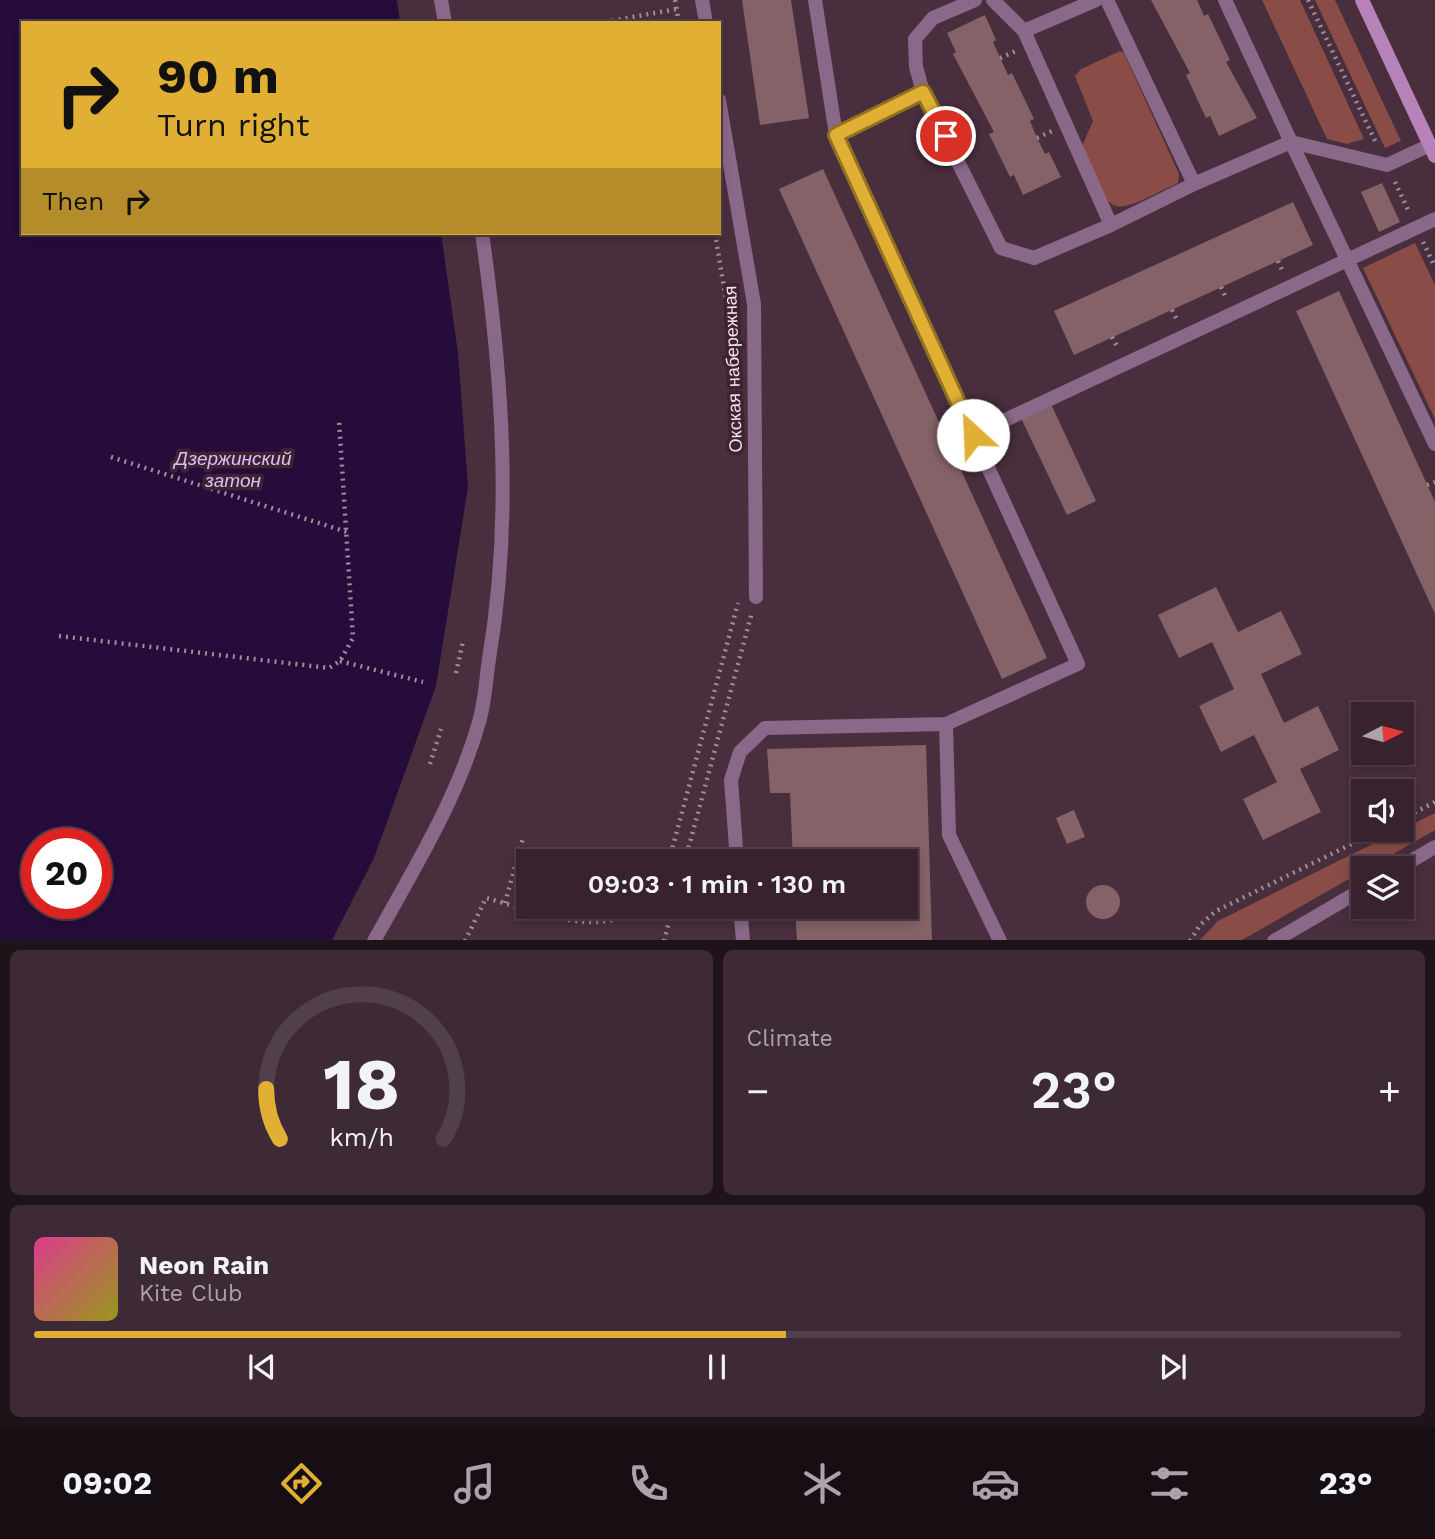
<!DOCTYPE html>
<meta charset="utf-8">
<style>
:root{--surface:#37222e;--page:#3e2a36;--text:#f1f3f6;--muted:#aaa4aa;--line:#513f4a;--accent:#e1af34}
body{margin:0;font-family:"Work Sans",sans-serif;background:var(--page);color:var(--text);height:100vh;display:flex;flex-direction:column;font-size:26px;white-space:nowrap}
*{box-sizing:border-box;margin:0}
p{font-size:23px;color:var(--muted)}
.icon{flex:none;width:38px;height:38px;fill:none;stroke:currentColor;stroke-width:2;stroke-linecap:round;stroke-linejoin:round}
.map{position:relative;height:940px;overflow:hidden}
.sheet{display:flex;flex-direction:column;gap:10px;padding:10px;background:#1e1319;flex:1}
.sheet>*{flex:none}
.hud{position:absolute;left:21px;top:21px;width:700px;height:214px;border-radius:0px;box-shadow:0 4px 10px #0003,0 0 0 2px var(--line);background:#e1af34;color:#111;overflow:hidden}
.needle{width:46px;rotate:84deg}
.controls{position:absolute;left:1351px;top:702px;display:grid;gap:14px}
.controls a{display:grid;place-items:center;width:63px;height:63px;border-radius:0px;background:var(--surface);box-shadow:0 4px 10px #0003,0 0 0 2px var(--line);font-size:35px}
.speed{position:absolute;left:21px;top:828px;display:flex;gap:14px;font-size:35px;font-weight:700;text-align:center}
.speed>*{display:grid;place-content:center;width:91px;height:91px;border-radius:50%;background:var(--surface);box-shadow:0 4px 10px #0003,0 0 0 2px var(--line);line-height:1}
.speed .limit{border:10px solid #d22;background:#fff;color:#111}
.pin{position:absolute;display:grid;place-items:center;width:60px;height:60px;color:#fff;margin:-30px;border:4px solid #fff;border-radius:50%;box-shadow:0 2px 7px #0007}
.me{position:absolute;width:77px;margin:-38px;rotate:335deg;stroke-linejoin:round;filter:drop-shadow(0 0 5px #0008)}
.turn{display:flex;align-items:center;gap:24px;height:147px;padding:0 21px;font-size:32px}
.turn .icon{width:91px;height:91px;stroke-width:2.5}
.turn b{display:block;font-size:49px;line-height:60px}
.then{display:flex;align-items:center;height:66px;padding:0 21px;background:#0003;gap:14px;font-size:26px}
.big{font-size:52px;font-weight:600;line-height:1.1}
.sheet .widget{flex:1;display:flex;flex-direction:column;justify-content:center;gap:10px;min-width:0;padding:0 24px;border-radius:10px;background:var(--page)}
.sheet .dial{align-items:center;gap:0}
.dial svg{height:182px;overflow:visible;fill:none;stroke:var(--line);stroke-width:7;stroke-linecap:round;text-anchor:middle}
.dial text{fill:var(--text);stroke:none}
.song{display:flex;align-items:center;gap:21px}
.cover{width:84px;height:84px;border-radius:10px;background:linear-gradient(135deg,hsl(330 70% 55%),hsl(60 70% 35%))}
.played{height:7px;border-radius:4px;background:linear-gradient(90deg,var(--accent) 55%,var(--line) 55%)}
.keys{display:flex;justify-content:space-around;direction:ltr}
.heat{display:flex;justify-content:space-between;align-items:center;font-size:38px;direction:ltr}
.sheet .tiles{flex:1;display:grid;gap:10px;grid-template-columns:1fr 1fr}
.widget:last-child{grid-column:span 2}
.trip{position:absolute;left:516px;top:849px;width:402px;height:70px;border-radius:0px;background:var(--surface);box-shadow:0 4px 10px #0003,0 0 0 2px var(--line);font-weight:600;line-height:70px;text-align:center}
.tabs{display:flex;height:112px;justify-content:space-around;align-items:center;background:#160e12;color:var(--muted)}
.tabs .icon{width:49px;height:49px}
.tabs .selected{color:var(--accent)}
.tabs b{font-size:32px;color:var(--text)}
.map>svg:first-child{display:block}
</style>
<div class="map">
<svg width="1435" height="941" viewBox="0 0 1435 941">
<rect width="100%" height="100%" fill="#492e3d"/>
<path fill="#894c46" d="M 1262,0 L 1300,0 L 1364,139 L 1347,144 L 1327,139 Z
M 1315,0 L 1335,0 L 1401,141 L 1385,148 Z
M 1120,51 L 1124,53 L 1179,174 L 1178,183 C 1105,218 1113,220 1082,146 L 1093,121 L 1075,76 L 1081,69 Z
M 1415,243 L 1435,285 L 1435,419 L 1363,268 Z
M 1435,813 L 1435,830 L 1369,868 L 1363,868 L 1363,871 L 1242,940 L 1200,940 L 1218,921 Z"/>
<path fill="#250c3a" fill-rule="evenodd" d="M 0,0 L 397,0 L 400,23 L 23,23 L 23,233 L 441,233 L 458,353 L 468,487 L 436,686 L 374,858 L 332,940 L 0,940 ZM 37,844 L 96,844 L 96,903 L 37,903 Z"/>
<path fill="#846268" d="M 742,0 L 791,0 L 809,118 L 760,125 Z
M 1151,0 L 1197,0 L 1204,16 L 1208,14 L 1230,60 L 1226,62 L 1257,118 L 1219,136 L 1210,116 L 1206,118 L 1186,75 L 1190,73 Z
M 985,15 L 996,40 L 993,42 L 1008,75 L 1012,73 L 1034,119 L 1030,121 L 1037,138 L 1045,154 L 1049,152 L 1061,177 L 1023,195 L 1014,175 L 1010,177 L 989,134 L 994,132 L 953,54 L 956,52 L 947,33 Z
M 823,169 L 1047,658 L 1002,679 L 779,189 Z
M 1382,183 L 1400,222 L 1379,232 L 1361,192 Z
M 1293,202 L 1313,245 L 1074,355 L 1054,311 Z
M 1339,291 L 1435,502 L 1435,614 L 1296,311 Z
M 1051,404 L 1096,501 L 1067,515 L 1021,418 Z
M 1216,587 L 1238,632 L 1281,611 L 1302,654 L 1261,674 L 1284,723 L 1318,706 L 1339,750 L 1300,769 L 1321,812 L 1263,840 L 1243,799 L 1277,782 L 1254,735 L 1221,752 L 1199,706 L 1234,689 L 1212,642 L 1179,658 L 1158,615 Z
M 926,745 L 932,941 L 797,941 L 795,906 L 906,906 L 906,861 L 793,861 L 790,793 L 770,793 L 767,749 Z
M 1074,810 L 1085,837 L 1067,844 L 1056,818 Z
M1086 902a17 17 0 1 1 34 0a17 17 0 1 1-34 0Z"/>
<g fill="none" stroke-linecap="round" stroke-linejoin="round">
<path stroke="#a28c98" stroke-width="4.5" stroke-dasharray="2 5" stroke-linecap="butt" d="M 675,0 L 679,23
M 1308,0 L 1376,143
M 605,22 L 677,9
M 1000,58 L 1016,51
M 1037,138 L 1052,131
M 1395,182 L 1409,212
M 715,233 L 727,306 L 734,444
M 1423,242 L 1435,267
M 1278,261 L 1283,272
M 1221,287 L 1226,298
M 1172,310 L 1177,320
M 1112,337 L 1118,348
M 111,457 L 347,532
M 1427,485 L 1435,482
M 59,636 L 329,668 L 340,661 L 353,638 L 339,420
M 340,661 L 423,682
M 456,673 L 463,641
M 430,764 L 441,729
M 1402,819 L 1435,802
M 586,861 L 586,860
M 669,861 L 738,603
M 685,861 L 752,612
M 505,903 L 523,838
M 570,919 L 574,906
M 465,941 L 486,898 C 530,909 601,941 641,906
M 664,941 L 673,906
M 1190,941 L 1200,925 L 1216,911 L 1380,830"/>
<path stroke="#8a688a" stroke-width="14" d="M 441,0 L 445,23
M 815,0 L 836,135 L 923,92
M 975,0 L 933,18 L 915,39 L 916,67 L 923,92 L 1001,248 L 1034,258 L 1111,225 L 1024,31 L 993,0
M 1107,0 L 1194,184 L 1111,225
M 1225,0 L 1291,142 L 1387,165 L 1430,145
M 1024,31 L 1096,0
M 836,135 L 1078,664 L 946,724
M 1194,184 L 1291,142 L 1435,444
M 973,435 L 1435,219
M 737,861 L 731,780 L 740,752 L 765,728 L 946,724 L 949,835 L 1000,941
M 1399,868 L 1435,847
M 740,906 L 743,941
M 374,941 C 413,870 457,800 479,722 C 485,702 486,679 489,659 C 513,517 502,374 482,233
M 1274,941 L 1363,889"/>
<path stroke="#8a688a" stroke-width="14" d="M 702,0 L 706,23
M 719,100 L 754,304 L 756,597"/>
<path stroke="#b782b8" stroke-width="14" d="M 1362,0 L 1435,156"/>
</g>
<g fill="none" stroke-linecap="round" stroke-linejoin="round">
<g stroke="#927222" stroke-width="18">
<path id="route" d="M 946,136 L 923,92 L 836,135 L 973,435"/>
</g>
<use href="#route" stroke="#e1af34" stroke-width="12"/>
</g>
<g text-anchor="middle" stroke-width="7" stroke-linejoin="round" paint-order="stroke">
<g font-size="18" fill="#f5e3ec" stroke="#3e2433">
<text transform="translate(733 369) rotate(-92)" y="6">Окская набережная</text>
</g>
<g font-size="19" font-style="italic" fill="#dcbefd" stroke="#3e2433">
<text x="233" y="465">Дзержинский<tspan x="233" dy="22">затон</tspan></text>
</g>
</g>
</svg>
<div class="controls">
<a><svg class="needle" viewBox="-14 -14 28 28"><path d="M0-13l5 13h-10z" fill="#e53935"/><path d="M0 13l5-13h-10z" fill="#aaa4aa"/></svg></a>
<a><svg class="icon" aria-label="sound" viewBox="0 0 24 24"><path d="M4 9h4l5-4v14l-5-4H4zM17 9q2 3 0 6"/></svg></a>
<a><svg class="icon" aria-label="layers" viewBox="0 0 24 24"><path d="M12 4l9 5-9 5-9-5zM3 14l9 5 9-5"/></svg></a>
</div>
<div class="speed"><div class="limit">20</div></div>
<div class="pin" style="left:946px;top:136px;background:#d93025"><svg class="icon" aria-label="arrive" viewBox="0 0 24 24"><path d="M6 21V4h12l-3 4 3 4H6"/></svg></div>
<svg class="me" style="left:973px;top:435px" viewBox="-20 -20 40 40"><circle r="19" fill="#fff"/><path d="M0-13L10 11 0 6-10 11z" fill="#e1af34"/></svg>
<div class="trip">09:03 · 1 min · 130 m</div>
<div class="hud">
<div class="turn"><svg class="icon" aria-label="right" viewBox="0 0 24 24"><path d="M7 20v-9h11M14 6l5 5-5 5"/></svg><div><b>90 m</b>Turn right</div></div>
<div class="then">Then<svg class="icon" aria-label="right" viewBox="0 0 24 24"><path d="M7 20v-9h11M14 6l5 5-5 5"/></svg></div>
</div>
</div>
<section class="sheet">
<div class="tiles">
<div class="widget dial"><svg viewBox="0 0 100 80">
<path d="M14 69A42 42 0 1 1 86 69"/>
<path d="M14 69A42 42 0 0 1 8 47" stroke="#e1af34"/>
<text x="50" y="56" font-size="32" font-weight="700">18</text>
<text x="50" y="72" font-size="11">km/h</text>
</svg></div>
<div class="widget"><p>Climate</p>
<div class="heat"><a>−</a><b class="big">23°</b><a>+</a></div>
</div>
<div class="widget">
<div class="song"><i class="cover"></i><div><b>Neon Rain</b><p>Kite Club</p></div></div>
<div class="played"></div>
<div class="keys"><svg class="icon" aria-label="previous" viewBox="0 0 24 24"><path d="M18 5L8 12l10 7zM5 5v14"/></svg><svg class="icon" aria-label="pause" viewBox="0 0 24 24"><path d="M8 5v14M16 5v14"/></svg><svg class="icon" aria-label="next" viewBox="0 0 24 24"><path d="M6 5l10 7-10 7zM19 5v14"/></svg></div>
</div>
</div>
</section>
<nav class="tabs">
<b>09:02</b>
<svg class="icon selected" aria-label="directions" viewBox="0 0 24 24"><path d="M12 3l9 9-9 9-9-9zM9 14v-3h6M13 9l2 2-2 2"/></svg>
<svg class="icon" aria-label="music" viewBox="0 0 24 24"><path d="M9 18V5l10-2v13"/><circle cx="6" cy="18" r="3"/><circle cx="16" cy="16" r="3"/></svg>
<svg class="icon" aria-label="phone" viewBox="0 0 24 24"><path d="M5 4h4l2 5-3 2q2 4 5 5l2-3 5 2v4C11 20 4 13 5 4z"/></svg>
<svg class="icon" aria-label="climate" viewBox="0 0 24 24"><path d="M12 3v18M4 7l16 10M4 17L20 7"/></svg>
<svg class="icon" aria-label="car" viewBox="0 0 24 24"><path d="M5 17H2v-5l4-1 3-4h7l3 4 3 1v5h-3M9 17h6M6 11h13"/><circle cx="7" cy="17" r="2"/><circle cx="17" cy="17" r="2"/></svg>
<svg class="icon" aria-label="filters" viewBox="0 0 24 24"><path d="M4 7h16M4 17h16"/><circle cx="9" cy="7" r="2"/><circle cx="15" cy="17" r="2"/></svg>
<b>23°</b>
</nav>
